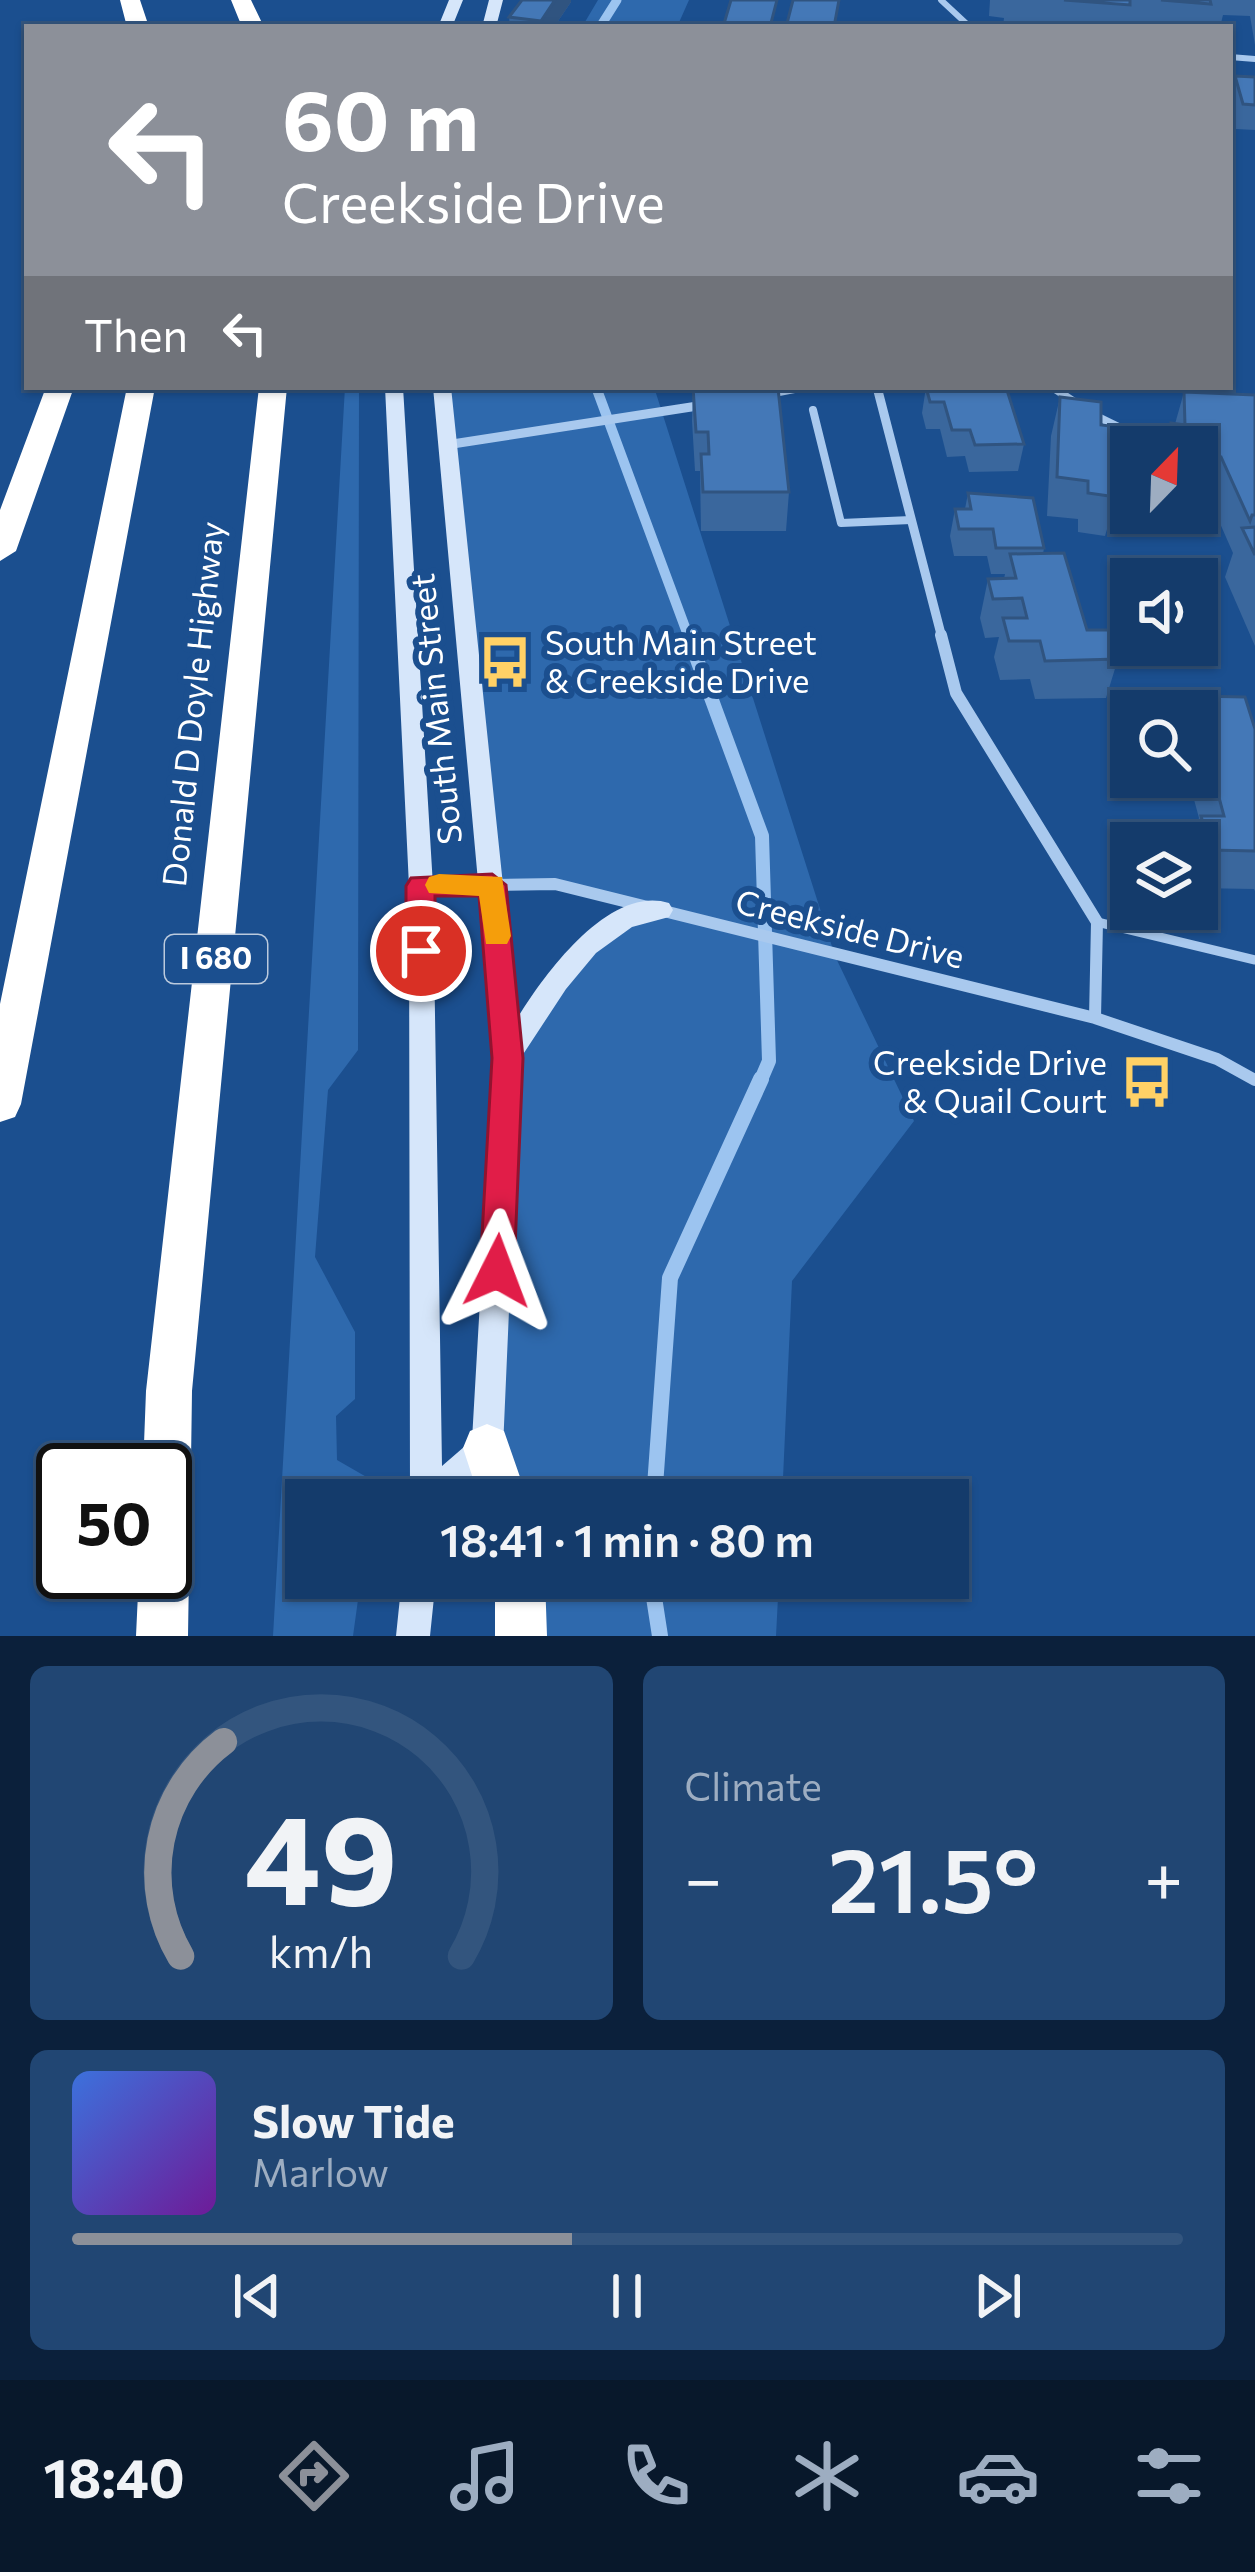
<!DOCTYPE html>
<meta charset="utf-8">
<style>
:root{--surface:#143b6b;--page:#214673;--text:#f1f3f6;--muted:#9dadc1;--line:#33557e;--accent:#8c9099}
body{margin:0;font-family:Commissioner,sans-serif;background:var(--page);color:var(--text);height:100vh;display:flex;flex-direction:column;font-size:45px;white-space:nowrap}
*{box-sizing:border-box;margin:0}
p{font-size:39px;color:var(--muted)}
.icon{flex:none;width:66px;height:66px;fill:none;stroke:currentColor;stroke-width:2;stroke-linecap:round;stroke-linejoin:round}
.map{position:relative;height:1636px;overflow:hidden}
.side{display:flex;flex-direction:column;gap:30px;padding:30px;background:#0b203b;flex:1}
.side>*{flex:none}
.hud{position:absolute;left:24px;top:24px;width:1209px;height:366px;border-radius:0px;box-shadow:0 3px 9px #0004,0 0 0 3px var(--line);background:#8c9099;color:#fff;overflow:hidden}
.needle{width:78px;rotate:23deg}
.buttons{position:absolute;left:1110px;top:426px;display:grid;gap:24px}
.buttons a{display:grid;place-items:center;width:108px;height:108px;border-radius:0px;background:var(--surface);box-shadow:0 3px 9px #0004,0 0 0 3px var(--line);font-size:60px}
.speed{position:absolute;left:36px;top:1443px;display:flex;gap:24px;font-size:60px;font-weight:700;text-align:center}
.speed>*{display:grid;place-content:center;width:156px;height:156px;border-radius:50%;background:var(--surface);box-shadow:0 3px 9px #0004,0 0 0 3px var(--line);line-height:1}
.speed .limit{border:6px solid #111;border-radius:18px;background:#fff;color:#111}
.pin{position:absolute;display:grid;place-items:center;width:102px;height:102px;color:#fff;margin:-51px;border:6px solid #fff;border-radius:50%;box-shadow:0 3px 12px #0007}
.me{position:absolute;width:132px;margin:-66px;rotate:3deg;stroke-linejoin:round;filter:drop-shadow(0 0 9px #0008)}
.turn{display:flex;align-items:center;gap:42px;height:252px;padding:0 60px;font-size:54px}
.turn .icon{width:156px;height:156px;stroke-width:2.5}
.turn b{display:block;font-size:84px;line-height:102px}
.then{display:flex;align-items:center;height:114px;padding:0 60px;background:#0003;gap:24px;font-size:45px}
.big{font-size:90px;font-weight:600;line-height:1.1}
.side .card{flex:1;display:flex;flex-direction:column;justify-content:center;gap:18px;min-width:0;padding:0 42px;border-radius:18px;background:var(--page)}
.side .dial{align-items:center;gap:0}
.dial svg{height:312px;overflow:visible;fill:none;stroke:var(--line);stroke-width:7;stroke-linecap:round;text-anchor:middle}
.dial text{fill:var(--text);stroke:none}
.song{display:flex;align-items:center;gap:36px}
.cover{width:144px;height:144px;border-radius:18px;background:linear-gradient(135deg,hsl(220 70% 55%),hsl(280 70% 35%))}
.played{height:12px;border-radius:6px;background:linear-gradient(90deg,var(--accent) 45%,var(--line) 45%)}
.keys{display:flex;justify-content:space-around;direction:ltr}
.heat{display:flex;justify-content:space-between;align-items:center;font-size:66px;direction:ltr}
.side .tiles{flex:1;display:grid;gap:30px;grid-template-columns:1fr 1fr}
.card:last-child{grid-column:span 2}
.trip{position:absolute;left:285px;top:1479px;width:684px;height:120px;border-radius:0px;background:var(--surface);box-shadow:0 3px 9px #0004,0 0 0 3px var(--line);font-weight:600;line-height:120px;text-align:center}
.menu{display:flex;height:192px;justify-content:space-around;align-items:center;background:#08182b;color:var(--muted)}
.menu .icon{width:84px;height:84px}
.menu .active{color:var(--accent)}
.menu b{font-size:54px;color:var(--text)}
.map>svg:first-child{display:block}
</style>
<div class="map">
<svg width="1255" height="1636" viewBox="0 0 1255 1636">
<rect width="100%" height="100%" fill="#1b4f8f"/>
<path fill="#2e69ad" d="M 598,0 L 689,0 L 677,27 L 582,27 Z
M 345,387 L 359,387 L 358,1050 L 328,1090 L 315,1257 L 355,1332 L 355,1399 L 336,1416 L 337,1460 L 370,1479 L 368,1500 L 306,1500 L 306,1578 L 361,1578 L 353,1636 L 273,1636 Z
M 442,387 L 654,387 L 835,956 L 914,1121 L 792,1281 L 782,1500 L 504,1500 L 487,1448 L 507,1057 L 589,947 L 656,911 L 555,884 L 492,885 Z
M 520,1578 L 779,1578 L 776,1636 L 521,1636 Z"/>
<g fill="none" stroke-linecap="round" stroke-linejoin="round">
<path stroke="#9cc4f0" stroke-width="9" d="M 600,27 L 617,0"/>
<path stroke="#9cc4f0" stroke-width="10" d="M 596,387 L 689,638"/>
<path stroke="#9cc4f0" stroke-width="14" d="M 688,635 L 762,836 L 769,1061 L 760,1082"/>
<path stroke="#9cc4f0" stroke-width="16" d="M 654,1500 L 670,1278 L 761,1079
M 651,1578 L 660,1636"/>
<path stroke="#a9c9ee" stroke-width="6" d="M 941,0 L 970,27
M 1230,57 L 1255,59
M 1230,157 L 1231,164"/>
<path stroke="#a9c9ee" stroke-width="8" d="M 1038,387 L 1055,389 L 1076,403
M 813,410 L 841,523 L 911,520
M 1090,413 L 1129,432"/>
<path stroke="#a9c9ee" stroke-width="9" d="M 1097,922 L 1255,960"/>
<path stroke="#a9c9ee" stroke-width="9" d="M 877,387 L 942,638
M 766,394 L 802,387
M 446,445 L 704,405"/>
<path stroke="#a9c9ee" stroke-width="12" d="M 941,635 L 956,693 L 1097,922 L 1095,1018
M 421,886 L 555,884 L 1095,1018 L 1217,1059 L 1255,1080"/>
<path fill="#d6e6fa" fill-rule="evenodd" d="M 449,0 L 463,0 L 452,27 L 438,27 Z
M 489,0 L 503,0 L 496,27 L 482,27 Z
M 385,387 L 403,387 L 433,886 L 442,1466 L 472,1440 L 494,1057 L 433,387 L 451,387 L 517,1019 C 543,976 609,884 669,903 L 673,910 L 669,917 L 632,927 L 596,953 L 566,989 L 520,1059 L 503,1448 L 498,1459 L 451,1500 L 410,1500 L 409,886 Z
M 402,1578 L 436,1578 L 430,1636 L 396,1636 Z"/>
<path fill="#fff" fill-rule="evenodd" d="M 120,0 L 140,0 L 149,27 L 127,27 Z
M 231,0 L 251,0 L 264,27 L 242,27 Z
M 46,387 L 74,387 L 16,551 L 0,561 L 0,510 Z
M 127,387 L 155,387 L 21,1104 L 15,1117 L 0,1122 L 0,1004 Z
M 259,387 L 287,387 L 192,1391 L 190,1532 L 182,1549 L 176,1552 L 189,1572 L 188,1636 L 136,1636 L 139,1572 L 165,1572 L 165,1470 L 143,1470 L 146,1391 Z
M 487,1424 L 504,1431 L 528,1500 L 480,1500 L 463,1448 L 470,1431 Z
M 495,1578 L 545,1578 L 547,1636 L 495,1636 Z"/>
</g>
<path fill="#3a679d" d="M 522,0 L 571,0 L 571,2 L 554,27 L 510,27 L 509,17 Z
M 990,0 L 1255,0 L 1255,45 L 1250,16 L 1223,15 L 1220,27 L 1003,27 L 1004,18 L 989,16 Z
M 1235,76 L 1255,77 L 1255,130 L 1236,129 L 1230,108 L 1230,94 Z
M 693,387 L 789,492 L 786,531 L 701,531 L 700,471 L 695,471 L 692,421 Z
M 926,387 L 1024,444 L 1018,471 L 969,472 L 965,456 L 947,457 L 940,429 L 926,429 L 922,413 Z
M 1184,392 L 1255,395 L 1255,646 L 1225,577 L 1233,553 L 1208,496 L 1197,495 L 1197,447 L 1131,447 L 1131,513 L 1189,513 L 1187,521 L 1151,517 L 1149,524 L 1110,519 L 1105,536 L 1078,532 L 1078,519 L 1047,516 L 1051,436 L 1060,397 L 1101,425 L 1168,433 L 1171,423 L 1175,424 Z
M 968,493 L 1044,548 L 1043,554 L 1087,630 L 1118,659 L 1106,698 L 1035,699 L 1030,679 L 1000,680 L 994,657 L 999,637 L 985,638 L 980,618 L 988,579 L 1004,579 L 1005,574 L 991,574 L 987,556 L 954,556 L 950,536 L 955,509 L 965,509 Z
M 1196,696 L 1255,729 L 1255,891 L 1254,889 L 1197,888 L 1197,843 L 1190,843 L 1199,818 L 1192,792 L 1178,791 L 1175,777 L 1197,777 L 1197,711 L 1176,711 L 1179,702 L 1193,703 Z"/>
<path fill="#305480" d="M 555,0 L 571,0 L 571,2 L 554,27 L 541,27 L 541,21 Z"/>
<path fill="#4478b7" stroke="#305480" stroke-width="3" d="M 522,0 L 555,0 L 541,21 L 509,17 Z
M 731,0 L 777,0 L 770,27 L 723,27 Z
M 793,0 L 839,0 L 834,27 L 786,27 Z
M 1064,0 L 1130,0 L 1130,5 Z
M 1161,0 L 1210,0 L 1211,4 Z
M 1235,76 L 1255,77 L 1255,105 L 1243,104 Z
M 693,387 L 778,388 L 789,492 L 703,492 L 701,454 L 709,454 L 708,432 L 696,432 Z
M 926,387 L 1006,387 L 1024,444 L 975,445 L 970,430 L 952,430 L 944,402 L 930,402 Z
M 1184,392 L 1255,395 L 1255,515 L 1252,515 L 1250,521 L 1221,457 L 1198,455 L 1199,482 L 1197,482 L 1197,447 L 1131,447 L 1131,482 L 1116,480 L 1116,497 L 1088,493 L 1088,481 L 1057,477 L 1060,397 L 1101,402 L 1101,425 L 1171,433 L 1171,423 L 1185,425 Z
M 968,493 L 1033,498 L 1044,548 L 996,548 L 993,529 L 959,529 L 955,509 L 971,509 Z
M 1255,527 L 1255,555 L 1242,528 Z
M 1064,553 L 1087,630 L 1108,630 L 1118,659 L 1045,661 L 1040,641 L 1009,641 L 1003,618 L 1027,618 L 1022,598 L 993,599 L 988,579 L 1016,578 L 1010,554 Z
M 1196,696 L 1245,697 L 1255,729 L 1255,851 L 1210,850 L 1201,816 L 1224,816 L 1207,753 L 1197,753 L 1197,711 L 1182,711 L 1179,702 L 1197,703 Z"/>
<path fill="#e11d48" stroke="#92132f" stroke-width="3" d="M 492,874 L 506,885 L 523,1058 L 514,1271 L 509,1282 L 497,1286 L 485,1282 L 480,1271 L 492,1058 L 479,896 L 435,896 L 435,951 L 431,959 L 410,959 L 406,951 L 406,886 L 411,878 Z"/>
<path fill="#f59e0b" d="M 439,874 L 502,877 L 511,936 L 507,944 L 486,944 L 479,896 L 429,893 L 425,885 L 429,877 Z"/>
<defs>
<g id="bus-bare" transform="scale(4.14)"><path d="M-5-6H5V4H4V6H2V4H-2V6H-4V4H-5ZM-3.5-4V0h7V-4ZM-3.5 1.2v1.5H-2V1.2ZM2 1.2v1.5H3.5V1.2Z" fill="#ffd166" stroke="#1b4f8f" stroke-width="2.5" paint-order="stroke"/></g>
</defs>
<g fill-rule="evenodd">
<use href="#bus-bare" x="505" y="662"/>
<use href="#bus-bare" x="1147" y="1082"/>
</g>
<g text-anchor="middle" stroke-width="12" stroke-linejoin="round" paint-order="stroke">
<rect fill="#1b4f8f" stroke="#bbcadd" stroke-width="3" x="165" y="935" width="102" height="48" rx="9"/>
<g font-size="30" font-weight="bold" fill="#fff">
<text x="216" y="969">I 680</text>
</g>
<g font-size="33" fill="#fff" stroke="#1b4f8f" text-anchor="start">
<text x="545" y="655">South Main Street<tspan x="545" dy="38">&amp; Creekside Drive</tspan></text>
<text x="1107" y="1075" text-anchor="end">Creekside Drive<tspan x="1107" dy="38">&amp; Quail Court</tspan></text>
</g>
<g font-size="33" fill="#fff" stroke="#1b4f8f">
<text transform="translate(193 704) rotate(-84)" y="12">Donald D Doyle Highway</text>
<text transform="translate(436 709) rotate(-96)" y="12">South Main Street</text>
<text transform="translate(850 929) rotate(14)" y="12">Creekside Drive</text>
</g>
</g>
</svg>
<div class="buttons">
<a><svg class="needle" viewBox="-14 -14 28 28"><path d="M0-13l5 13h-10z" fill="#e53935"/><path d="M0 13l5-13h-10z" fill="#9dadc1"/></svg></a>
<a><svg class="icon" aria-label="sound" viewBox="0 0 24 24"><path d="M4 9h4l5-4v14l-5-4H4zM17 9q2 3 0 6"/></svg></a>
<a><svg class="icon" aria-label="search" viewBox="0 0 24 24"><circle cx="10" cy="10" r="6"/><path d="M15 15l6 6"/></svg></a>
<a><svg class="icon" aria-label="layers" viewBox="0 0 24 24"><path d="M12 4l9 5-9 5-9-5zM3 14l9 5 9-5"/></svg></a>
</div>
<div class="speed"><div class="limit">50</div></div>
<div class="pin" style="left:421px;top:951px;background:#d93025"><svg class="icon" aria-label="arrive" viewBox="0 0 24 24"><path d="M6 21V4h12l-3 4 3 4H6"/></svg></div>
<svg class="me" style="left:497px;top:1271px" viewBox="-20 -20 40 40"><path d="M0-17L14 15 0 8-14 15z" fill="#e11d48" stroke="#fff" stroke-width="4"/></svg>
<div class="trip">18:41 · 1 min · 80 m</div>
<div class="hud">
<div class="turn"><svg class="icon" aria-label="left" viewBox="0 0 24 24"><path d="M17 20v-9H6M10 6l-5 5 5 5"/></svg><div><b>60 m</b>Creekside Drive</div></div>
<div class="then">Then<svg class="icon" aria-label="left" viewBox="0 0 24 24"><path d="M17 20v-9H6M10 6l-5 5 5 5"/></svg></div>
</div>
</div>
<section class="side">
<div class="tiles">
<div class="card dial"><svg viewBox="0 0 100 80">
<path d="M14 69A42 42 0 1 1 86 69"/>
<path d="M14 69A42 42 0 0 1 25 14" stroke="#8c9099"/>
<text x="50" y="56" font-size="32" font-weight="700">49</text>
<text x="50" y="72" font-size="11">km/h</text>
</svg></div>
<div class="card"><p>Climate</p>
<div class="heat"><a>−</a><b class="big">21.5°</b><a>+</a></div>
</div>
<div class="card">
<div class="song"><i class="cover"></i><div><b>Slow Tide</b><p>Marlow</p></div></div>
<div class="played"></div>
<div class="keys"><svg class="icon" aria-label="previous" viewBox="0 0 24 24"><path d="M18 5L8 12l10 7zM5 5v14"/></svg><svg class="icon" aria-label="pause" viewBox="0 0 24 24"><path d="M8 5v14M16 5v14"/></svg><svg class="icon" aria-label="next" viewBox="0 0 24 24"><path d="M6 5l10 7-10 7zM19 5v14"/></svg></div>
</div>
</div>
</section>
<nav class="menu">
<b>18:40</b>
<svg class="icon active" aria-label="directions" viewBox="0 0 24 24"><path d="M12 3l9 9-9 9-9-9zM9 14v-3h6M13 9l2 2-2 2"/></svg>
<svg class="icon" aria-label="music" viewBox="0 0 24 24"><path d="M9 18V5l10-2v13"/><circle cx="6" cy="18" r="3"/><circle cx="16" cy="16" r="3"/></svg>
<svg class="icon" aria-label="phone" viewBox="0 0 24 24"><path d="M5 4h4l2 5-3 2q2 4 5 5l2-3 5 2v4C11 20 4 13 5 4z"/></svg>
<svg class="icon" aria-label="climate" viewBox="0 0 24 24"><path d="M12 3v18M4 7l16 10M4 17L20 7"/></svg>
<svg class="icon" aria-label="car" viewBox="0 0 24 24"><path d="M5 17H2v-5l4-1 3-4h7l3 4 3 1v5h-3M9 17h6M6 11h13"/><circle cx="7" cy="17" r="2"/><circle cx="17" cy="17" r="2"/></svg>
<svg class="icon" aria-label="filters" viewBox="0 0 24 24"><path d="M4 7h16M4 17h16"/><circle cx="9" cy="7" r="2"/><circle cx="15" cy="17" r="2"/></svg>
</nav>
